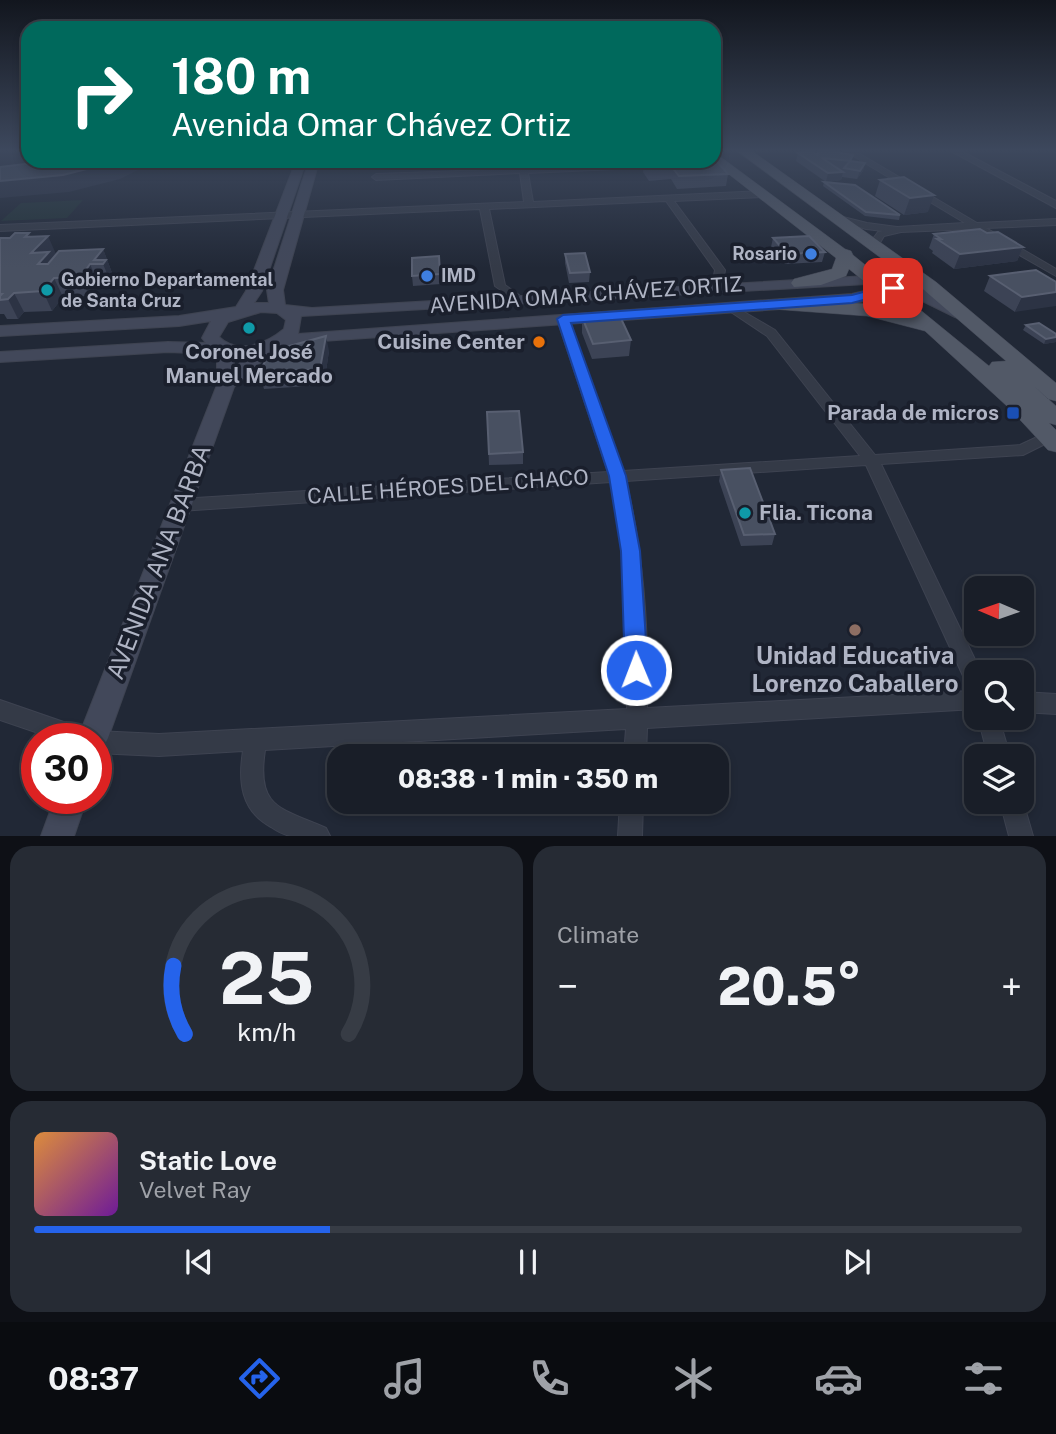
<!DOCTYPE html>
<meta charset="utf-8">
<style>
:root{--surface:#191e28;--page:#262b34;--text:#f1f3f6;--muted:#9fa2a8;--line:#373c45;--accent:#2563eb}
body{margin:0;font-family:"Public Sans",sans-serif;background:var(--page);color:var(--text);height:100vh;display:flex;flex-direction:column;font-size:26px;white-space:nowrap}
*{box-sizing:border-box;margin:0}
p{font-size:23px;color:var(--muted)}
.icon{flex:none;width:38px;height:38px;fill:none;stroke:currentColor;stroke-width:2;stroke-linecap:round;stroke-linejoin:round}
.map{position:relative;height:836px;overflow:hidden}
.details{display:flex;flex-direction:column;gap:10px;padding:10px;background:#0e1016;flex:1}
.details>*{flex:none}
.guide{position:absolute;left:21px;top:21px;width:700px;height:147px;border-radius:21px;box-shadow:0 4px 10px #0003,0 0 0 2px var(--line);background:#00695c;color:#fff;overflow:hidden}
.needle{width:46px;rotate:272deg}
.fabs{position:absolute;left:964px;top:576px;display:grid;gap:14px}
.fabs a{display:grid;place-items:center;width:70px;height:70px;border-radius:14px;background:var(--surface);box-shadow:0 4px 10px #0003,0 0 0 2px var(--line);font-size:35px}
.speed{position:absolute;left:21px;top:723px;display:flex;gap:14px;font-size:35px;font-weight:700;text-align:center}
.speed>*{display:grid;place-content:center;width:91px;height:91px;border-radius:50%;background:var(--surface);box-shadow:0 4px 10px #0003,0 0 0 2px var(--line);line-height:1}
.speed .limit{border:10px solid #d22;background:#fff;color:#111}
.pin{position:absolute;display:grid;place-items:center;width:60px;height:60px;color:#fff;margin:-30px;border-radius:14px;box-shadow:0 4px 10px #0006}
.me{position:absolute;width:77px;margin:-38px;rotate:359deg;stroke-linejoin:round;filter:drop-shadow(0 0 5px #0008)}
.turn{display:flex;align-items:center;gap:24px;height:147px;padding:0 35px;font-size:32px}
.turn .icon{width:91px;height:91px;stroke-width:2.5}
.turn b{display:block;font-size:49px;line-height:60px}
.big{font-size:52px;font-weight:800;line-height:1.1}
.details .card{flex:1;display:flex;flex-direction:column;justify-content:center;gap:10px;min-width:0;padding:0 24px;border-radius:21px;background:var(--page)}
.details .dial{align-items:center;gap:0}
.dial svg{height:182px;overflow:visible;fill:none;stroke:var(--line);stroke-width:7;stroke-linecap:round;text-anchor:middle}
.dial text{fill:var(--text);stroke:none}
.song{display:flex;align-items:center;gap:21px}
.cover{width:84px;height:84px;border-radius:10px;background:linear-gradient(135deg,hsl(30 70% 55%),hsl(280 70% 35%))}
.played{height:7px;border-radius:4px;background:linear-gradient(90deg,var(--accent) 30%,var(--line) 30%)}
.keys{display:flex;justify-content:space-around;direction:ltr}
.heat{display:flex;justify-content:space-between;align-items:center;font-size:38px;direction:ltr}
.details .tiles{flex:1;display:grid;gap:10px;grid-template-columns:1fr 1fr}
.card:last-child{grid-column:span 2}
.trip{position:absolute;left:327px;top:744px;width:402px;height:70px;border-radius:21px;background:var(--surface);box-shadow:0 4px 10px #0003,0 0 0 2px var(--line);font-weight:800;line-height:70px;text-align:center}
.menu{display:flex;height:112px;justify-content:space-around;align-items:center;background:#0a0c10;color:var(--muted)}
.menu .icon{width:49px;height:49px}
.menu .on{color:var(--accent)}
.menu b{font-size:32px;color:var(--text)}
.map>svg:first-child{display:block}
</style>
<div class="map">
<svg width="1056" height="836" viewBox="0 0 1056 836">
<rect width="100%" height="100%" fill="#212836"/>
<path fill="#233338" d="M 83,200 L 67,218 L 1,221 L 21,203 Z"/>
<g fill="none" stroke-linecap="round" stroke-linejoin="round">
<g stroke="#3e4351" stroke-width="2">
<path id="street" d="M 845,151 L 855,151 L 977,223 L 1056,219 L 1056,225 L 986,228 L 1056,269 L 1056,276 L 974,229 L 901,232 L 884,236 L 878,246 L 870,246 L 869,244 L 878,232 L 883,231 L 866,229 L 831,218 L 831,214 L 867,223 L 897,227 L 965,223 Z
M 951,151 L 961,151 L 1056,201 L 1056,208 Z
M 519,162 L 525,162 L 527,168 L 661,163 L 665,165 L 661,167 L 528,173 L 533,202 L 763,191 L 767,194 L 763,197 L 674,201 L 725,270 L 723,282 L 711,292 L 706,289 L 713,281 L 715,270 L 666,201 L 489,209 L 505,285 L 523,298 L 525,300 L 519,303 L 495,286 L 480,209 L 0,231 L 0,225 L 524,202 L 520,173 L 376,180 L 372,177 L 376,174 L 519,169 Z
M 732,305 L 775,330 L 875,455 L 1020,445 L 1035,438 L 1040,430 L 1045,428 L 1052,433 L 1045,444 L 1023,455 L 881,464 L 981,672 L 976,672 L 976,709 L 647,728 L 646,756 L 624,756 L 626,729 L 265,750 C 256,808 280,808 326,828 L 330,836 C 317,836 304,836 291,836 C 284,835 277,831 271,827 C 241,811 238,782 243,751 L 159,756 L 96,753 L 96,738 L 53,738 L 0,720 L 0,700 L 81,728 L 89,731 L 90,734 L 96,731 L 159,734 L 627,709 C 630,633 627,557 611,482 L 180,511 L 174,509 L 172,505 L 174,501 L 180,499 L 608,472 L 557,319 L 563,315 L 569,319 L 623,471 L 860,456 L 767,336 L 728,310 L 728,306 ZM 866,465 L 970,691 L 647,708 C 649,631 644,556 626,481 Z
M 1022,692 L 1056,694 L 1056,714 L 1022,712 Z
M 978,718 L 999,718 L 1010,756 L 988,756 Z
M 1022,798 L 1033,836 L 1009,836 L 1000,802 L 1022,802 Z
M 620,802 L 643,802 L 642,836 L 618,836 Z"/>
</g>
<g stroke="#3e4351" stroke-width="2">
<path id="secondary" d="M 296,161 L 306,161 L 262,291 L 254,303 L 269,303 L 267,290 L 309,161 L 319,161 L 283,290 L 285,305 L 312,308 L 867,276 L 889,278 L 896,275 L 969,314 L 961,319 L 955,317 L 898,289 L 895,293 L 852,304 L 308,342 L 275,349 L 234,387 L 108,738 L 103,748 L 96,751 L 96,738 L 78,738 L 217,385 L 217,354 L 168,352 L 0,362 L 0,352 L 168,342 L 206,343 L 202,338 L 211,321 L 179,326 L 0,336 L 0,326 L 179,316 L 236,307 L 246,291 ZM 867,284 L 885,286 L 852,294 L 298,334 L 301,316 ZM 261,312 L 277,313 L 286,320 L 284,329 C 266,344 238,355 219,337 L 228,322 ZM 234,356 L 249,356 L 234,368 Z
M 55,798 L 87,798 L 74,836 L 41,836 Z"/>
</g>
<g stroke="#3e4351" stroke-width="1">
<path id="primary" d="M 737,151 L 752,151 L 936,282 L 1056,383 L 1056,401 L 1048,399 L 1033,385 L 1056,406 L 1056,425 L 1049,423 L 1056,430 L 1056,452 L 1048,450 L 1009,408 L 925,331 L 867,316 L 772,309 L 770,305 L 779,299 L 868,304 L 905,315 L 849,269 L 846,276 L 821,285 L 794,287 L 791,283 L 794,279 L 832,269 L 836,258 L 712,161 L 714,152 L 845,249 L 851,251 L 853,255 L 989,366 L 992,362 L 1006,361 L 924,290 Z"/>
</g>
<use href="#street" fill="#343a47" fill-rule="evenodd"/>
<use href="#secondary" fill="#42485a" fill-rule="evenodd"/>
<use href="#primary" fill="#525967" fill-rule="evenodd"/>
</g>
<path fill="#3c4355" d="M 798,153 L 817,155 L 853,155 L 851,161 L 865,163 L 863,171 L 857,179 L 842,177 L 841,180 L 826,182 L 796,161 Z
M 645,161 L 714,161 L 728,174 L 726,186 L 677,189 L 671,179 L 649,181 L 643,172 Z
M 904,177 L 928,212 L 904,215 L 875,196 L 880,180 Z
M 824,182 L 900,215 L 899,220 L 865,216 L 823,186 Z
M 987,233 L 1023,247 L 1017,261 L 954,269 L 932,253 L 933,251 L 929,248 L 934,234 Z
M 31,237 L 56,254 L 103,249 L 114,278 L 111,283 L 98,283 L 89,296 L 63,297 L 52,311 L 24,312 L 18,319 L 7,319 L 4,314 L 0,314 L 0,238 Z
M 773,238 L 825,252 L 822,262 L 785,264 L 771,247 Z
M 565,254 L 590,272 L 589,282 L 569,283 L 565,263 Z
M 439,256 L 441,284 L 413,286 L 412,276 Z
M 1036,270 L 1015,312 L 984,291 L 990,276 Z
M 582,317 L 631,340 L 629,356 L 592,359 L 582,333 Z
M 1026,325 L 1056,334 L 1056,342 L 1044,344 L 1023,330 Z
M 329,351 L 324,385 L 264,389 L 259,373 Z
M 487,412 L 523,452 L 523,464 L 489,465 Z
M 721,470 L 775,534 L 772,545 L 741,546 L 719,481 Z"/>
<path fill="#2c3344" d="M 118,161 L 153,161 L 150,164 L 120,179 L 69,192 L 0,198 L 0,181 Z
M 865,163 L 863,171 L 857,179 L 860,171 Z
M 843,172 L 841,180 L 826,182 L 828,173 Z
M 934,195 L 928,212 L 904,215 L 910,198 Z
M 29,233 L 36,248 L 48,236 L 56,254 L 47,283 L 25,237 Z
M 1023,247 L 1017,261 L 954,269 L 960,254 Z
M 103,249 L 114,278 L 111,283 L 103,264 L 94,260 Z
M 90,264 L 98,283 L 89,296 L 81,277 Z
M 54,278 L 63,297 L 52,311 L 43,291 Z
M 1056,292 L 1056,306 L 1015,312 L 1022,297 Z
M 14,293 L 24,312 L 18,319 L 8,299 Z
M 326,336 L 329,351 L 324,385 L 320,369 Z
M 1056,337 L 1056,342 L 1044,344 L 1046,339 Z"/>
<path fill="#485061" stroke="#585f71" stroke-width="2" d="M 812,151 L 817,155 L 819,151 L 830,151 L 853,155 L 850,161 L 822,158 L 843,172 L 828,173 L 798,153 Z
M 714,158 L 728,174 L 679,176 L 672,167 L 650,168 L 645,161 L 714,161 Z
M 50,161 L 118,161 L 63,175 L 0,181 L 0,167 Z
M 850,161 L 865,163 L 860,171 L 844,168 Z
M 904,177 L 934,195 L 910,198 L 880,180 Z
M 824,182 L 855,185 L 900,215 L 866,212 Z
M 980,229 L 987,233 L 998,232 L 1023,247 L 960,254 L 937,239 L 941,239 L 934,234 Z
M 15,233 L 29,233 L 25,237 L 48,236 L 31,253 L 49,252 L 38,264 L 48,264 L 59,251 L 103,249 L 94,260 L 106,260 L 103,264 L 90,264 L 81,277 L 54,278 L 43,291 L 14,293 L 8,299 L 0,300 L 0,296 L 2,294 L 0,294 L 0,238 L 10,238 Z
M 809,236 L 825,252 L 787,254 L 773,238 Z
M 585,253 L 590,272 L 570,273 L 565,254 Z
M 439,256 L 440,274 L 412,276 L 412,258 Z
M 1036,270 L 1056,282 L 1056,292 L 1022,297 L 990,276 Z
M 618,312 L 631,340 L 593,344 L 582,317 Z
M 1039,323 L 1056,334 L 1056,337 L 1046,339 L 1026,325 Z
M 326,336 L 320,369 L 259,373 L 268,356 L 275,350 Z
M 519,411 L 523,452 L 489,454 L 487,412 Z
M 750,468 L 775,534 L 744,535 L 721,470 Z"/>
<linearGradient id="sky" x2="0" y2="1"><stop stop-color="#12161e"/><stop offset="0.56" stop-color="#3d485d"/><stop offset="1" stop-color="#3d485d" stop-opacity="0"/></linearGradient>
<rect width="1056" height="268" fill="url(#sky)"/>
<path fill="#2563eb" stroke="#184099" stroke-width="2" d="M 893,284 L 898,285 L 898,291 L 852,303 L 571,323 L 626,476 L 640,551 L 648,670 L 644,677 L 636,680 L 628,677 L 625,670 L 621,551 L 609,476 L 557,319 L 563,315 L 852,295 Z"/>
<g fill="#3f7fe0" stroke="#1a1f2c" stroke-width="2.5">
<circle cx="811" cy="254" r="7"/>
<circle cx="427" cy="276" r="7"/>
</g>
<g fill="#0f9aa8" stroke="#1a1f2c" stroke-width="2.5">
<circle cx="47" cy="290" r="7"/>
<circle cx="249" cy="328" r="7"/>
<circle cx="745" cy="513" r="7"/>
</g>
<circle fill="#e8710a" stroke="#1a1f2c" stroke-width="2.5" cx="539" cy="342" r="7"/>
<rect fill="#1a4fb4" stroke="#1a1f2c" stroke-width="2.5" x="1006" y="406" width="14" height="14" rx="3.5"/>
<circle fill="#8d6e63" stroke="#1a1f2c" stroke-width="2.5" cx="855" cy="630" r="7"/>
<g text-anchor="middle" stroke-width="7" stroke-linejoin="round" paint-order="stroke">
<g font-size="18" font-weight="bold" fill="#afb4c4" stroke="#1a1f2c" text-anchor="start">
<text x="797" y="260" text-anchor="end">Rosario</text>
<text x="441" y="282">IMD</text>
<text x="61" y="286">Gobierno Departamental<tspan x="61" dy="21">de Santa Cruz</tspan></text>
</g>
<g font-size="21" fill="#afb4c4" stroke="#1a1f2c">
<text transform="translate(586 295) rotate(-4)" y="7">AVENIDA OMAR CHÁVEZ ORTIZ</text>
<text transform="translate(448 487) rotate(-4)" y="7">CALLE HÉROES DEL CHACO</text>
</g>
<g font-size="21" font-weight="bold" fill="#afb4c4" stroke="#1a1f2c" text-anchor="end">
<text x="525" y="349">Cuisine Center</text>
<text x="249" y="359" text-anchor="middle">Coronel José<tspan x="249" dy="24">Manuel Mercado</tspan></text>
<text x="999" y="420">Parada de micros</text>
<text x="759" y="520" text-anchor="start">Flia. Ticona</text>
</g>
<g font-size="24" fill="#afb4c4" stroke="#1a1f2c">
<text transform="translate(159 562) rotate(-69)" y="8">AVENIDA ANA BARBA</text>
</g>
<g font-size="24" font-weight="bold" fill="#afb4c4" stroke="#1a1f2c">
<text x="855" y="664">Unidad Educativa<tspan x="855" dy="28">Lorenzo Caballero</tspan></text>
</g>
</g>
</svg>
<div class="fabs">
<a><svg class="needle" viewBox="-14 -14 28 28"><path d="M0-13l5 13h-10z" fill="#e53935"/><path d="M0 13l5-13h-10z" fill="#9fa2a8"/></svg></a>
<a><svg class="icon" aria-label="search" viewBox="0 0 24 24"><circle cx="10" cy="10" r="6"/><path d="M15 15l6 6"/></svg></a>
<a><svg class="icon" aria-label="layers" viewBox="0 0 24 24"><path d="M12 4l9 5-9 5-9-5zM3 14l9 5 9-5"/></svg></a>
</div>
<div class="speed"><div class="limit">30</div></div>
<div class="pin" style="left:893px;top:288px;background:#d93025"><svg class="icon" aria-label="arrive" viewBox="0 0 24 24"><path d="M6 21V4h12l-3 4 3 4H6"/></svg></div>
<svg class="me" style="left:636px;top:670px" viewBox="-20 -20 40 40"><circle r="17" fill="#2563eb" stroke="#fff" stroke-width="3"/><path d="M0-11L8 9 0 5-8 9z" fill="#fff"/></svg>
<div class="trip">08:38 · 1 min · 350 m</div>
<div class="guide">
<div class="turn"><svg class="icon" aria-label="right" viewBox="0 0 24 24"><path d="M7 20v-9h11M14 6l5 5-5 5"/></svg><div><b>180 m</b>Avenida Omar Chávez Ortiz</div></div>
</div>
</div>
<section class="details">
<div class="tiles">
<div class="card dial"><svg viewBox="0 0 100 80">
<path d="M14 69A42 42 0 1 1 86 69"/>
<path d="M14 69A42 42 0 0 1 9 39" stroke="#2563eb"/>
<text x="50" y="56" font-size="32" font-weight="700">25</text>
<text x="50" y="72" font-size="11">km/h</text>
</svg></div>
<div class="card"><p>Climate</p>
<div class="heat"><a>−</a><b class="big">20.5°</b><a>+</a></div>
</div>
<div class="card">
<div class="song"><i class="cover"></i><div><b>Static Love</b><p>Velvet Ray</p></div></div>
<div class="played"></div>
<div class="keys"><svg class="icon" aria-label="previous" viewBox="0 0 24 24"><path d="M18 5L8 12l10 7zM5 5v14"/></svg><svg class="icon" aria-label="pause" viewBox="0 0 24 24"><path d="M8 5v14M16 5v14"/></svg><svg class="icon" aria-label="next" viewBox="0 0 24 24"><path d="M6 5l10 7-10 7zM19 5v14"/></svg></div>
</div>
</div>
</section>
<nav class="menu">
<b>08:37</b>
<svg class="icon on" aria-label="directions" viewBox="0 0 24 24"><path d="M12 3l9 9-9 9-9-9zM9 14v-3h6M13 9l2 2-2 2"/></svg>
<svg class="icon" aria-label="music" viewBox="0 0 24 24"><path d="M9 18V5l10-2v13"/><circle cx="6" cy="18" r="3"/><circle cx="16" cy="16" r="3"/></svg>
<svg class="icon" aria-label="phone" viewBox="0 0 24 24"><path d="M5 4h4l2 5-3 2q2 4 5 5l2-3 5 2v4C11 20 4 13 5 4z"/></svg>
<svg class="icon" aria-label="climate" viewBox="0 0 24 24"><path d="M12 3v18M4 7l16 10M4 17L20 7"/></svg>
<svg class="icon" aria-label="car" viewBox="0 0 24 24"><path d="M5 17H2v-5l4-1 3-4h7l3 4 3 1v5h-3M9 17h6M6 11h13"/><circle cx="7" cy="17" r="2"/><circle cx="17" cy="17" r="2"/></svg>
<svg class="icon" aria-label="filters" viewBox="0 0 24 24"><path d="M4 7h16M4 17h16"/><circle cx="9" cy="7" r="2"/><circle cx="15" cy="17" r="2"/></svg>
</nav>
